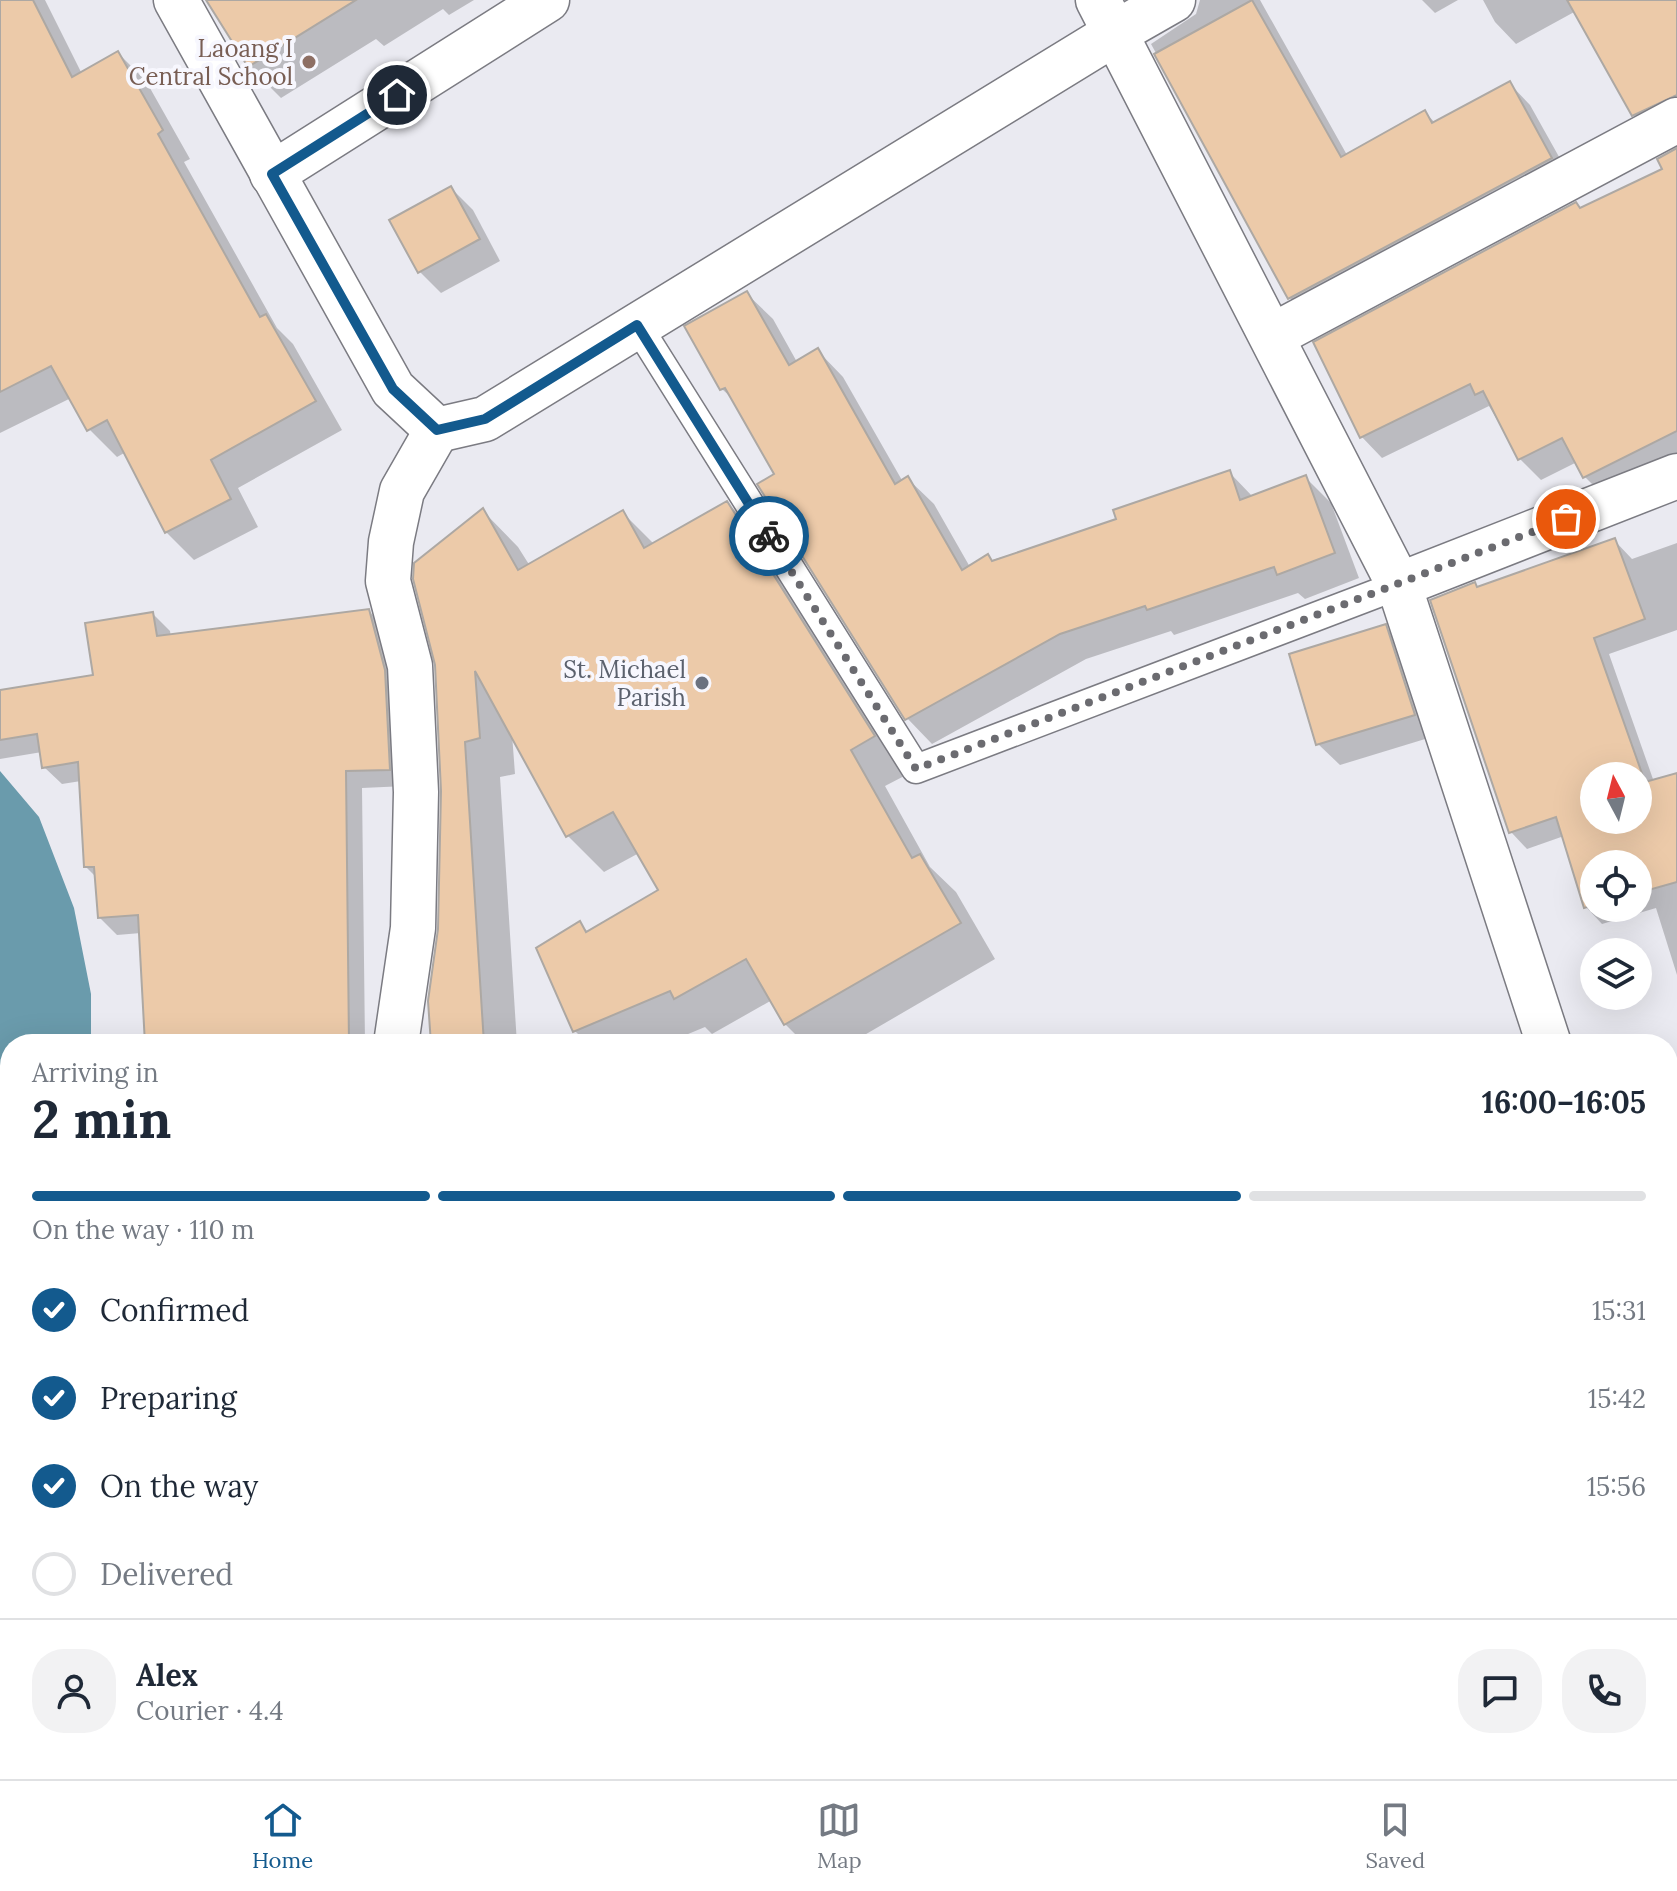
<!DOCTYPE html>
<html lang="en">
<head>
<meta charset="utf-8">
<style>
	:root { --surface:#fff; --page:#f2f2f3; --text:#1f2937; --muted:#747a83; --line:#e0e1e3; --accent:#135a8e }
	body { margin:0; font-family:Lora,serif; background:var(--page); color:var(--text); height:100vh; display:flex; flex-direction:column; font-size:30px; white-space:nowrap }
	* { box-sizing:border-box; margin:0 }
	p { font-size:26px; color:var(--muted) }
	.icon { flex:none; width:44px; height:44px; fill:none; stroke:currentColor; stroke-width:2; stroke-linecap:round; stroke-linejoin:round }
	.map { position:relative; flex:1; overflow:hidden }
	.sheet { position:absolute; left:0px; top:1034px; width:1678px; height:746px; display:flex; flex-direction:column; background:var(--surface); border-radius:32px 32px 0 0; box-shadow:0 8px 32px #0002 }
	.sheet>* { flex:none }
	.needle { width:52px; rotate:353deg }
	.tools { position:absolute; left:1580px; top:762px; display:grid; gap:16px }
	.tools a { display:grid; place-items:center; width:72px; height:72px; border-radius:50%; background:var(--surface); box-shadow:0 8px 32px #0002; font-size:40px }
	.pin { position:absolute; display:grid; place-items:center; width:68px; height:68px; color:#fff; margin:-34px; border:4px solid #fff; border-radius:50%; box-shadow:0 2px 8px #0007 }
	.courier { position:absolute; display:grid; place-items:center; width:80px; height:80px; margin:-40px; border:6px solid #135a8e; border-radius:50%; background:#fff; color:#222; box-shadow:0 2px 10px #0007 }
	.summary em { font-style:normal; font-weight:700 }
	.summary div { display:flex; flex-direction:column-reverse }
	.summary { display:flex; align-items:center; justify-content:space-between; height:136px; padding:0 32px }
	h1 { font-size:52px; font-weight:700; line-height:60px }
	.bar { display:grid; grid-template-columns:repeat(4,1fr); gap:12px 8px; align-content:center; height:96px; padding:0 32px }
	.bar i { height:10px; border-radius:6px; background:var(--line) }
	.bar .active { background:var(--accent) }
	.bar p { grid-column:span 4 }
	.line { display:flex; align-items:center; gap:20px; padding:0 32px; border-top:2px solid var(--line) }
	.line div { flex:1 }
	.round { display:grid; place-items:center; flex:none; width:84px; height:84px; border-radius:32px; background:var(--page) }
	ol { padding:0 32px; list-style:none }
	li { display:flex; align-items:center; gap:24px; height:88px }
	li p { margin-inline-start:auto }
	li .icon { padding:8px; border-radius:50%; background:var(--accent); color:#fff; stroke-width:4 }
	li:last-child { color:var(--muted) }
	li i { width:44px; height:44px; border:4px solid var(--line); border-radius:50% }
	.tab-bar { display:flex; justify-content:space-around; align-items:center; height:112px; border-top:2px solid var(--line); background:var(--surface); font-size:22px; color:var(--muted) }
	.tab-bar a { display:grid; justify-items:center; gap:4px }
	.tab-bar .active { color:var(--accent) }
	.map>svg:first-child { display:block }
	.water { fill:#6a9bac }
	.shadow { fill:#0003; fill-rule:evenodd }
	.building { fill:#eccaa9; stroke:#ada8a3; stroke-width:2; fill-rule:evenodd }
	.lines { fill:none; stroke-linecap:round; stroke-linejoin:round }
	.lane-casing { stroke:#7b7b82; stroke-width:31 }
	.street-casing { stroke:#7b7b82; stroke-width:47 }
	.secondary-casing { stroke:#7b7b82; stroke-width:47 }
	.lane { stroke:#fff; stroke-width:28 }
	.street { stroke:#fff; stroke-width:44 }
	.secondary { stroke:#fff; stroke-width:44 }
	.done { stroke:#6b6b70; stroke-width:8; stroke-dasharray:0 14.4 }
	.route { stroke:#135a8e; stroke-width:10 }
	.education-dot { fill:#8d6e63; stroke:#f7f7fe; stroke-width:3 }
	.worship-dot { fill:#6b7280; stroke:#f7f7fe; stroke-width:3 }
	.labels { text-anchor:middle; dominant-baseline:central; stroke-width:8; stroke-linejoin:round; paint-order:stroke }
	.education-label { font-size:24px; fill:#785e54; stroke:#f7f7fe; text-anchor:end }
	.worship-label { font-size:24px; fill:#5b616d; stroke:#f7f7fe; text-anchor:end }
</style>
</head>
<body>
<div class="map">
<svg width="1677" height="1779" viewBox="0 0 1677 1779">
	<rect width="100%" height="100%" fill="#eaeaf1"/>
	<polygon class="water" points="0,771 39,817 74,908 91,994 91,1044 10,1044 10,1770 1559,1770 1582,1778 1677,1771 1677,1779 0,1779"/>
	<g class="shadow">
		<polygon points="0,0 45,0 82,74 118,53 146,81 190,159 184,162 277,328 293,344 342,430 238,488 258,527 194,560 166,532 126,452 117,457 89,429 71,398 0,433"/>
		<polygon points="210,0 474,0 449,15 443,9 384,46 376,39 281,98 249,66"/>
		<polygon points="1200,0 1260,0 1347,155 1425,112 1436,124 1509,83 1530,105 1572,180 1311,319 1290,298 1151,44 1196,14"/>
		<polygon points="1422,0 1458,0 1435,13"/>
		<polygon points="1483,0 1677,0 1677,126 1655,136 1634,114 1576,11 1516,44 1495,22"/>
		<polygon points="1677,151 1677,462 1606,498 1585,477 1577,462 1541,480 1520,459 1489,406 1382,458 1361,436 1581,210 1665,170"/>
		<polygon points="451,188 473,210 500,261 441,293 419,271"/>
		<polygon points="747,294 773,319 797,362 818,351 843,377 903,482 908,479 934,504 970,567 1118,521 1229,472 1253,497 1305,477 1331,503 1359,578 1305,599 1298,593 1174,635 1171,631 1086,659 932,744 907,718 777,475 736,402 722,389"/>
		<polygon points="727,503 763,539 910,773 885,786 930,867 956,892 995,959 849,1044 805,1044 785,1024 772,1000 712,1034 705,1027 664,1044 588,1044 574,1030 580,924 589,933 661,891 639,853 604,872 568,836 512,734 515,774 500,777 517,1044 433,1044 440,929 483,511 518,547 530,566 623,513 654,544"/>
		<path d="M1614 540 1632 559 1677 543V630L1609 654 1654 782 1677 775V975L1656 908 1602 924 1586 907 1564 836 1527 849 1511 832 1475 584 1479 589ZM1594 776H1638V820H1594ZM1594 864H1638V908H1594Z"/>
		<polygon points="369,611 386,629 406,786 362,788 365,1044 147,1044 141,933 117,935 100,918 97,878 86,867 81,781 62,784 44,767 42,752 0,759 0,692 95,677 153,614 170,631 171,637"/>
		<polygon points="1385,627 1407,648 1435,736 1340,765 1318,744"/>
		<polygon points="1677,1137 1677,1283 1668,1284 1668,1138"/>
		<polygon points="1677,1403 1677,1615 1668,1616 1668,1404"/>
	</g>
	<g class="building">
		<polygon points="0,0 33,0 72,77 118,51 163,130 158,134 260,317 266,314 316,401 211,460 231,499 165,533 107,420 87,431 51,366 0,392"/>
		<polygon points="206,0 356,0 248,67"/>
		<polygon points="1252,0 1341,157 1425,110 1432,123 1510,81 1552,158 1288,299 1154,54"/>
		<polygon points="1567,0 1677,0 1677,95 1632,116"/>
		<polygon points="1677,148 1677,431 1583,478 1562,438 1518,460 1483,391 1475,395 1470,384 1360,438 1313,342 1576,202 1580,208 1662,169 1657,159"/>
		<polygon points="451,186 480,239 418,273 389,220"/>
		<polygon points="747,291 789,365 818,348 895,484 908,476 962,570 988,554 992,561 1116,519 1113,510 1230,470 1240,500 1306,475 1335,553 1277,575 1274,567 1147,610 1145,606 1060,634 905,720 757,484 774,474 725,388 720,390 684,326"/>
		<polygon points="727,501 875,736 851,750 912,858 920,854 961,923 784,1025 746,959 674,999 670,991 573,1032 536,948 580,921 586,932 658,890 613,812 566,837 475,671 480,738 465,742 484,1044 431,1044 428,1001 438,929 441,791 435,665 413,579 414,563 483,508 518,570 623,510 644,548"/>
		<path d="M1615 538 1645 619 1594 638 1645 782 1677 773V882L1638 893V864H1594V905L1584 908 1556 817 1509 833 1430 600 1475 582 1477 587ZM1594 776H1638V820H1594Z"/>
		<polygon points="369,609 385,670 390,770 346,771 349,1044 145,1044 138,915 98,918 94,867 84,867 78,762 42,768 37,734 0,740 0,690 93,675 85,623 153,612 157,636"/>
		<polygon points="1386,624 1415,715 1316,745 1289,654"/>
	</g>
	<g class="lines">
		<defs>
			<polyline id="lane" points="637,325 916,769 1399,585"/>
			<g id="street">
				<polyline points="1117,32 1173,0"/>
				<polyline points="272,174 547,0"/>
				<polyline points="1272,336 1677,120"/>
				<polyline points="396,1044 413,928 416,792 410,666 388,581 391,542 402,491 437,430"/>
				<polyline points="1668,1323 1677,1322"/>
			</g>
			<g id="secondary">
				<polyline points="176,0 393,389 437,430 485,419 1117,32"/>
				<polyline points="1098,0 1399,585 1549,1044"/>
				<polyline points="1399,585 1677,476"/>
				<polyline points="1668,1719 1675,1772"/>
			</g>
		</defs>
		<use href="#lane" class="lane-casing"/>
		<use href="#street" class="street-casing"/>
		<use href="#secondary" class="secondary-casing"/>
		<use href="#lane" class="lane"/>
		<use href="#street" class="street"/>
		<use href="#secondary" class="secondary"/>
	</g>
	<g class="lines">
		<polyline class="done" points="769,536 916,769 1566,519"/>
		<polyline class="route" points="397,95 272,174 393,389 437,430 485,419 637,325 769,536"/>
	</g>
	<circle class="education-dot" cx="309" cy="62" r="8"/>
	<circle class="worship-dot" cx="702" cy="683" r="8"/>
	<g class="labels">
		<g class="education-label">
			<text x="293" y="48">Laoang I<tspan x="293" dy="28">Central School</tspan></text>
		</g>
		<g class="worship-label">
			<text x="686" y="669">St. Michael<tspan x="686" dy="28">Parish</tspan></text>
		</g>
	</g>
</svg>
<div class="tools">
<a><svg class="needle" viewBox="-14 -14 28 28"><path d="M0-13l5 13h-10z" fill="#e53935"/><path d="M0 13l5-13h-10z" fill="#747a83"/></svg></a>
<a><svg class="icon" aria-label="locate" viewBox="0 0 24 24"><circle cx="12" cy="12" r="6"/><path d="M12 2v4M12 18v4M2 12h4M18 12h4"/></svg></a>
<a><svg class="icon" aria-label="layers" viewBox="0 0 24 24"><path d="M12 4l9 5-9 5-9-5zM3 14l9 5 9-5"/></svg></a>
</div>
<div class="pin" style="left:1566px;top:519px;background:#ea580c"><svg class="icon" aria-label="bag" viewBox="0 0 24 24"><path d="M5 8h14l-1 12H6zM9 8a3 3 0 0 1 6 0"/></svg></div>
<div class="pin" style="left:397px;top:95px;background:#1f2937"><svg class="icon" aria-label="home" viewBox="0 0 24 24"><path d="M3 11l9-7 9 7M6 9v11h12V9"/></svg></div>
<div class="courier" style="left:769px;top:536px"><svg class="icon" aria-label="bike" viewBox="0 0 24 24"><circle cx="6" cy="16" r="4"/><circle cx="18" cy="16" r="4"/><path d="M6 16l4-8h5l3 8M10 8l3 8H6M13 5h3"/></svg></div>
<section class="sheet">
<div class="summary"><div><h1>2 min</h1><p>Arriving in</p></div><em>16:00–16:05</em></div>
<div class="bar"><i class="active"></i><i class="active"></i><i class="active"></i><i></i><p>On the way · 110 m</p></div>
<ol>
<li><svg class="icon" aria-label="check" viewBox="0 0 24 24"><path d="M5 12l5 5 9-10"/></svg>Confirmed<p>15:31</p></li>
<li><svg class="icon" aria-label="check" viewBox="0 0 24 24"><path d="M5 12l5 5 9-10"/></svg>Preparing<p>15:42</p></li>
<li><svg class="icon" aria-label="check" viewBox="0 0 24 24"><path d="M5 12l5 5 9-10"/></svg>On the way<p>15:56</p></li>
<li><i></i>Delivered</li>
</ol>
<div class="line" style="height:144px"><a class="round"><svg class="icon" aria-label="person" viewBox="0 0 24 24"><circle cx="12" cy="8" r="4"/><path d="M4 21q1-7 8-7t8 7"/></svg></a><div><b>Alex</b><p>Courier · 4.4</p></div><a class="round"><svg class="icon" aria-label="chat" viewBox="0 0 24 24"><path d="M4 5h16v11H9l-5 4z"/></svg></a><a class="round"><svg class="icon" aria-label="phone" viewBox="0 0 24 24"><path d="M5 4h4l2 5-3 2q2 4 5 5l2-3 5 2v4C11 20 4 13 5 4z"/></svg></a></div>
</section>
</div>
<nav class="tab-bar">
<a class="active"><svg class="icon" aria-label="home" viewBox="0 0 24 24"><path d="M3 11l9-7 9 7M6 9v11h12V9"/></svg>Home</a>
<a><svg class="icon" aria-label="map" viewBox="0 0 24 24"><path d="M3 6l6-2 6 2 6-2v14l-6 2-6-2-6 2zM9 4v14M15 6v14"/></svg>Map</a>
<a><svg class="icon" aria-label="saved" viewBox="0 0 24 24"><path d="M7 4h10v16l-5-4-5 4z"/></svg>Saved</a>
</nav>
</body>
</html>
